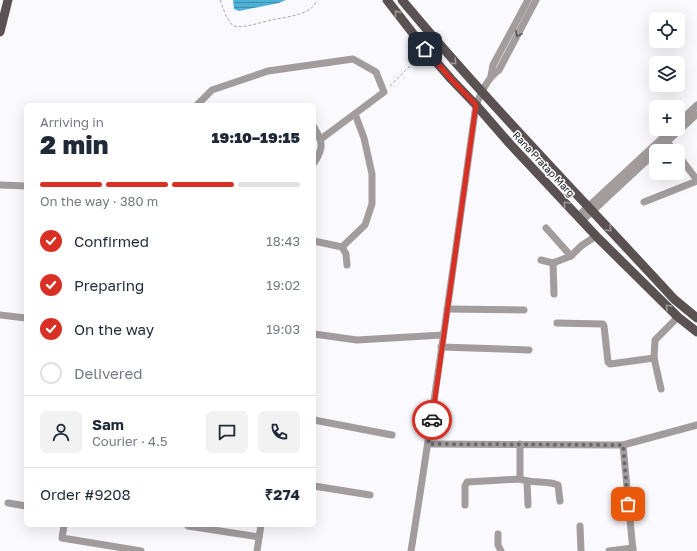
<!DOCTYPE html>
<html lang="en">
<head>
<meta charset="utf-8">
<style>
	:root { --surface:#fff; --page:#f2f2f3; --text:#1f2937; --muted:#747a83; --line:#e0e1e3; --accent:#d93025 }
	body { margin:0; font-family:"Golos Text",sans-serif; background:var(--page); color:var(--text); height:100vh; display:flex; flex-direction:column; font-size:15px; white-space:nowrap }
	* { box-sizing:border-box; margin:0 }
	p { font-size:13px; color:var(--muted) }
	.icon { flex:none; width:22px; height:22px; fill:none; stroke:currentColor; stroke-width:2; stroke-linecap:round; stroke-linejoin:round }
	.map { position:relative; flex:1; overflow:hidden }
	.panel { position:absolute; left:24px; top:103px; width:292px; height:424px; display:flex; flex-direction:column; background:var(--surface); border-radius:6px; box-shadow:0 4px 16px #0002 }
	.panel>* { flex:none }
	.buttons { position:absolute; left:649px; top:12px; display:grid; gap:8px }
	.buttons a { display:grid; place-items:center; width:36px; height:36px; border-radius:6px; background:var(--surface); box-shadow:0 4px 16px #0002; font-size:20px }
	.pin { position:absolute; display:grid; place-items:center; width:34px; height:34px; color:#fff; margin:-17px; border-radius:8px; box-shadow:0 2px 6px #0006 }
	.courier { position:absolute; display:grid; place-items:center; width:40px; height:40px; margin:-20px; border:3px solid #d93025; border-radius:50%; background:#fff; color:#222; box-shadow:0 1px 5px #0007 }
	.headline em { font-style:normal; font-weight:800 }
	.headline div { display:flex; flex-direction:column-reverse }
	.headline { display:flex; align-items:center; justify-content:space-between; height:68px; padding:0 16px }
	h1 { font-size:26px; font-weight:800; line-height:30px }
	.bar { display:grid; grid-template-columns:repeat(4,1fr); gap:6px 4px; align-content:center; height:48px; padding:0 16px }
	.bar i { height:5px; border-radius:3px; background:var(--line) }
	.bar .on { background:var(--accent) }
	.bar p { grid-column:span 4 }
	.line { display:flex; align-items:center; gap:10px; padding:0 16px; border-top:1px solid var(--line) }
	.line div { flex:1 }
	.round { display:grid; place-items:center; flex:none; width:42px; height:42px; border-radius:6px; background:var(--page) }
	ol { padding:0 16px; list-style:none }
	li { display:flex; align-items:center; gap:12px; height:44px }
	li p { margin-inline-start:auto }
	li .icon { padding:4px; border-radius:50%; background:var(--accent); color:#fff; stroke-width:4 }
	li:last-child { color:var(--muted) }
	li i { width:22px; height:22px; border:2px solid var(--line); border-radius:50% }
	.map>svg:first-child { display:block }
	.water { fill:url(#water-rules) }
	.lines { fill:none; stroke-linecap:round; stroke-linejoin:round }
	.path { stroke:#a5a5aa; stroke-width:1; stroke-dasharray:3 2; stroke-linecap:butt }
	.minor { stroke:#a29c9d; stroke-width:7 }
	.major { stroke:#5a5152; stroke-width:9 }
	.oneway { stroke:#9c9797 }
	.oneway2 { stroke:#575457 }
	.done { stroke:#67686c; stroke-width:4; stroke-dasharray:0 7.2 }
	.route { stroke:#d93025; stroke-width:5 }
	.labels { text-anchor:middle; dominant-baseline:central; stroke-width:3; stroke-linejoin:round; paint-order:stroke }
	.street-label { font-size:10px; fill:#191a1e; stroke:#fff }
</style>
</head>
<body>
<div class="map">
<svg width="697" height="551" viewBox="0 0 697 551">
	<defs>
		<pattern id="water-rules" width="6" height="5" patternUnits="userSpaceOnUse"><rect width="6" height="5" fill="#4db1d6"/><path d="M0 2.5h6" fill="none" stroke="#3f8fad"/></pattern>
	</defs>
	<rect width="100%" height="100%" fill="#f9f9fe"/>
	<polygon class="water" points="233,0 286,0 279,3 239,11 234,9"/>
	<g class="lines">
		<g class="path">
			<path d="M220 0 226 16 233 26C245 28 255 24 267 21 280 18 294 17 307 11 312 8 315 5 317 0"/>
			<polyline points="390,86 420,56"/>
		</g>
		<g class="minor">
			<polyline points="491,76 493,65 528,0"/>
			<polyline points="197,105 212,90 268,71 353,59 376,72 384,92 321,139"/>
			<polyline points="678,123 697,105"/>
			<path d="M314 127C323 142 324 148 314 163"/>
			<polyline points="667,142 675,151"/>
			<polyline points="657,151 697,114"/>
			<polyline points="678,155 697,180"/>
			<polyline points="0,185 26,186"/>
			<polyline points="644,202 697,181"/>
			<polyline points="578,216 672,129"/>
			<polyline points="582,221 656,152"/>
			<polyline points="546,228 571,256"/>
			<polyline points="314,241 342,247 346,254 347,265"/>
			<polyline points="342,247 365,225 372,204 372,174 364,138 355,114"/>
			<polyline points="541,260 553,263 571,256 581,246 596,236"/>
			<polyline points="553,263 554,294"/>
			<polyline points="447,309 524,310"/>
			<polyline points="0,315 26,318"/>
			<polyline points="557,323 603,324 604,326 608,362 610,364 654,358"/>
			<polyline points="314,334 357,340 443,335"/>
			<polyline points="441,347 529,350"/>
			<polyline points="661,389 654,358 655,340 678,317"/>
			<polyline points="314,420 392,435"/>
			<polyline points="428,444 623,445 697,425"/>
			<polyline points="520,444 520,479"/>
			<polyline points="623,445 633,551"/>
			<polyline points="527,482 528,505"/>
			<polyline points="314,486 370,495"/>
			<polyline points="8,503 26,506"/>
			<path d="M465 505V486L467 482 520 479C533 484 546 480 558 485L560 501"/>
			<polyline points="64,525 62,538 141,551"/>
			<polyline points="188,526 259,537"/>
			<polyline points="580,526 581,551"/>
			<polyline points="498,534 498,545 501,551"/>
			<polyline points="257,551 261,525"/>
			<path d="M411 551C435 403 455 253 476 105 482 91 487 79 499 70L536 0"/>
			<polyline points="609,551 633,548"/>
		</g>
		<g class="major">
			<polyline points="387,0 425,49 451,79 476,105 510,144 598,238 678,317 697,332"/>
			<path d="M402 0C488 103 583 200 674 299L697 318"/>
			<polyline points="0,32 8,0"/>
		</g>
	</g>
	<defs><path id="oneway-chevron" d="M-2-3.5L2.5 0L-2 3.5" fill="none" stroke-width="1.6" stroke-linecap="round" stroke-linejoin="round"/></defs>
	<g class="oneway">
		<use href="#oneway-chevron" transform="translate(397 13) rotate(-128)"/>
		<use href="#oneway-chevron" transform="translate(454 62) rotate(47)"/>
		<use href="#oneway-chevron" transform="translate(566 204) rotate(-133)"/>
		<use href="#oneway-chevron" transform="translate(609 229) rotate(46)"/>
		<use href="#oneway-chevron" transform="translate(668 307) rotate(-135)"/>
	</g>
	<use class="oneway2" href="#oneway-chevron" transform="translate(518 34) rotate(118)"/>
	<g class="lines">
		<polyline class="done" points="432,420 428,444 623,445 628,504"/>
		<polyline class="route" points="425,49 451,79 476,105 432,420"/>
	</g>
	<g class="labels">
		<g class="street-label">
			<text transform="translate(544 164) rotate(47)">Rana Pratap Marg</text>
		</g>
	</g>
</svg>
<div class="buttons">
<a><svg class="icon" aria-label="locate" viewBox="0 0 24 24"><circle cx="12" cy="12" r="6"/><path d="M12 2v4M12 18v4M2 12h4M18 12h4"/></svg></a>
<a><svg class="icon" aria-label="layers" viewBox="0 0 24 24"><path d="M12 4l9 5-9 5-9-5zM3 14l9 5 9-5"/></svg></a>
<a>+</a>
<a>−</a>
</div>
<div class="pin" style="left:628px;top:504px;background:#ea580c"><svg class="icon" aria-label="bag" viewBox="0 0 24 24"><path d="M5 8h14l-1 12H6zM9 8a3 3 0 0 1 6 0"/></svg></div>
<div class="pin" style="left:425px;top:49px;background:#1f2937"><svg class="icon" aria-label="home" viewBox="0 0 24 24"><path d="M3 11l9-7 9 7M6 9v11h12V9"/></svg></div>
<div class="courier" style="left:432px;top:420px"><svg class="icon" aria-label="car" viewBox="0 0 24 24"><path d="M5 17H2v-5l4-1 3-4h7l3 4 3 1v5h-3M9 17h6M6 11h13"/><circle cx="7" cy="17" r="2"/><circle cx="17" cy="17" r="2"/></svg></div>
<section class="panel">
<div class="headline"><div><h1>2 min</h1><p>Arriving in</p></div><em>19:10–19:15</em></div>
<div class="bar"><i class="on"></i><i class="on"></i><i class="on"></i><i></i><p>On the way · 380 m</p></div>
<ol>
<li><svg class="icon" aria-label="check" viewBox="0 0 24 24"><path d="M5 12l5 5 9-10"/></svg>Confirmed<p>18:43</p></li>
<li><svg class="icon" aria-label="check" viewBox="0 0 24 24"><path d="M5 12l5 5 9-10"/></svg>Preparing<p>19:02</p></li>
<li><svg class="icon" aria-label="check" viewBox="0 0 24 24"><path d="M5 12l5 5 9-10"/></svg>On the way<p>19:03</p></li>
<li><i></i>Delivered</li>
</ol>
<div class="line" style="height:72px"><a class="round"><svg class="icon" aria-label="person" viewBox="0 0 24 24"><circle cx="12" cy="8" r="4"/><path d="M4 21q1-7 8-7t8 7"/></svg></a><div><b>Sam</b><p>Courier · 4.5</p></div><a class="round"><svg class="icon" aria-label="chat" viewBox="0 0 24 24"><path d="M4 5h16v11H9l-5 4z"/></svg></a><a class="round"><svg class="icon" aria-label="phone" viewBox="0 0 24 24"><path d="M5 4h4l2 5-3 2q2 4 5 5l2-3 5 2v4C11 20 4 13 5 4z"/></svg></a></div>
<div class="line" style="height:52px"><div>Order #9208</div><b>₹274</b></div>
</section>
</div>
</body>
</html>
